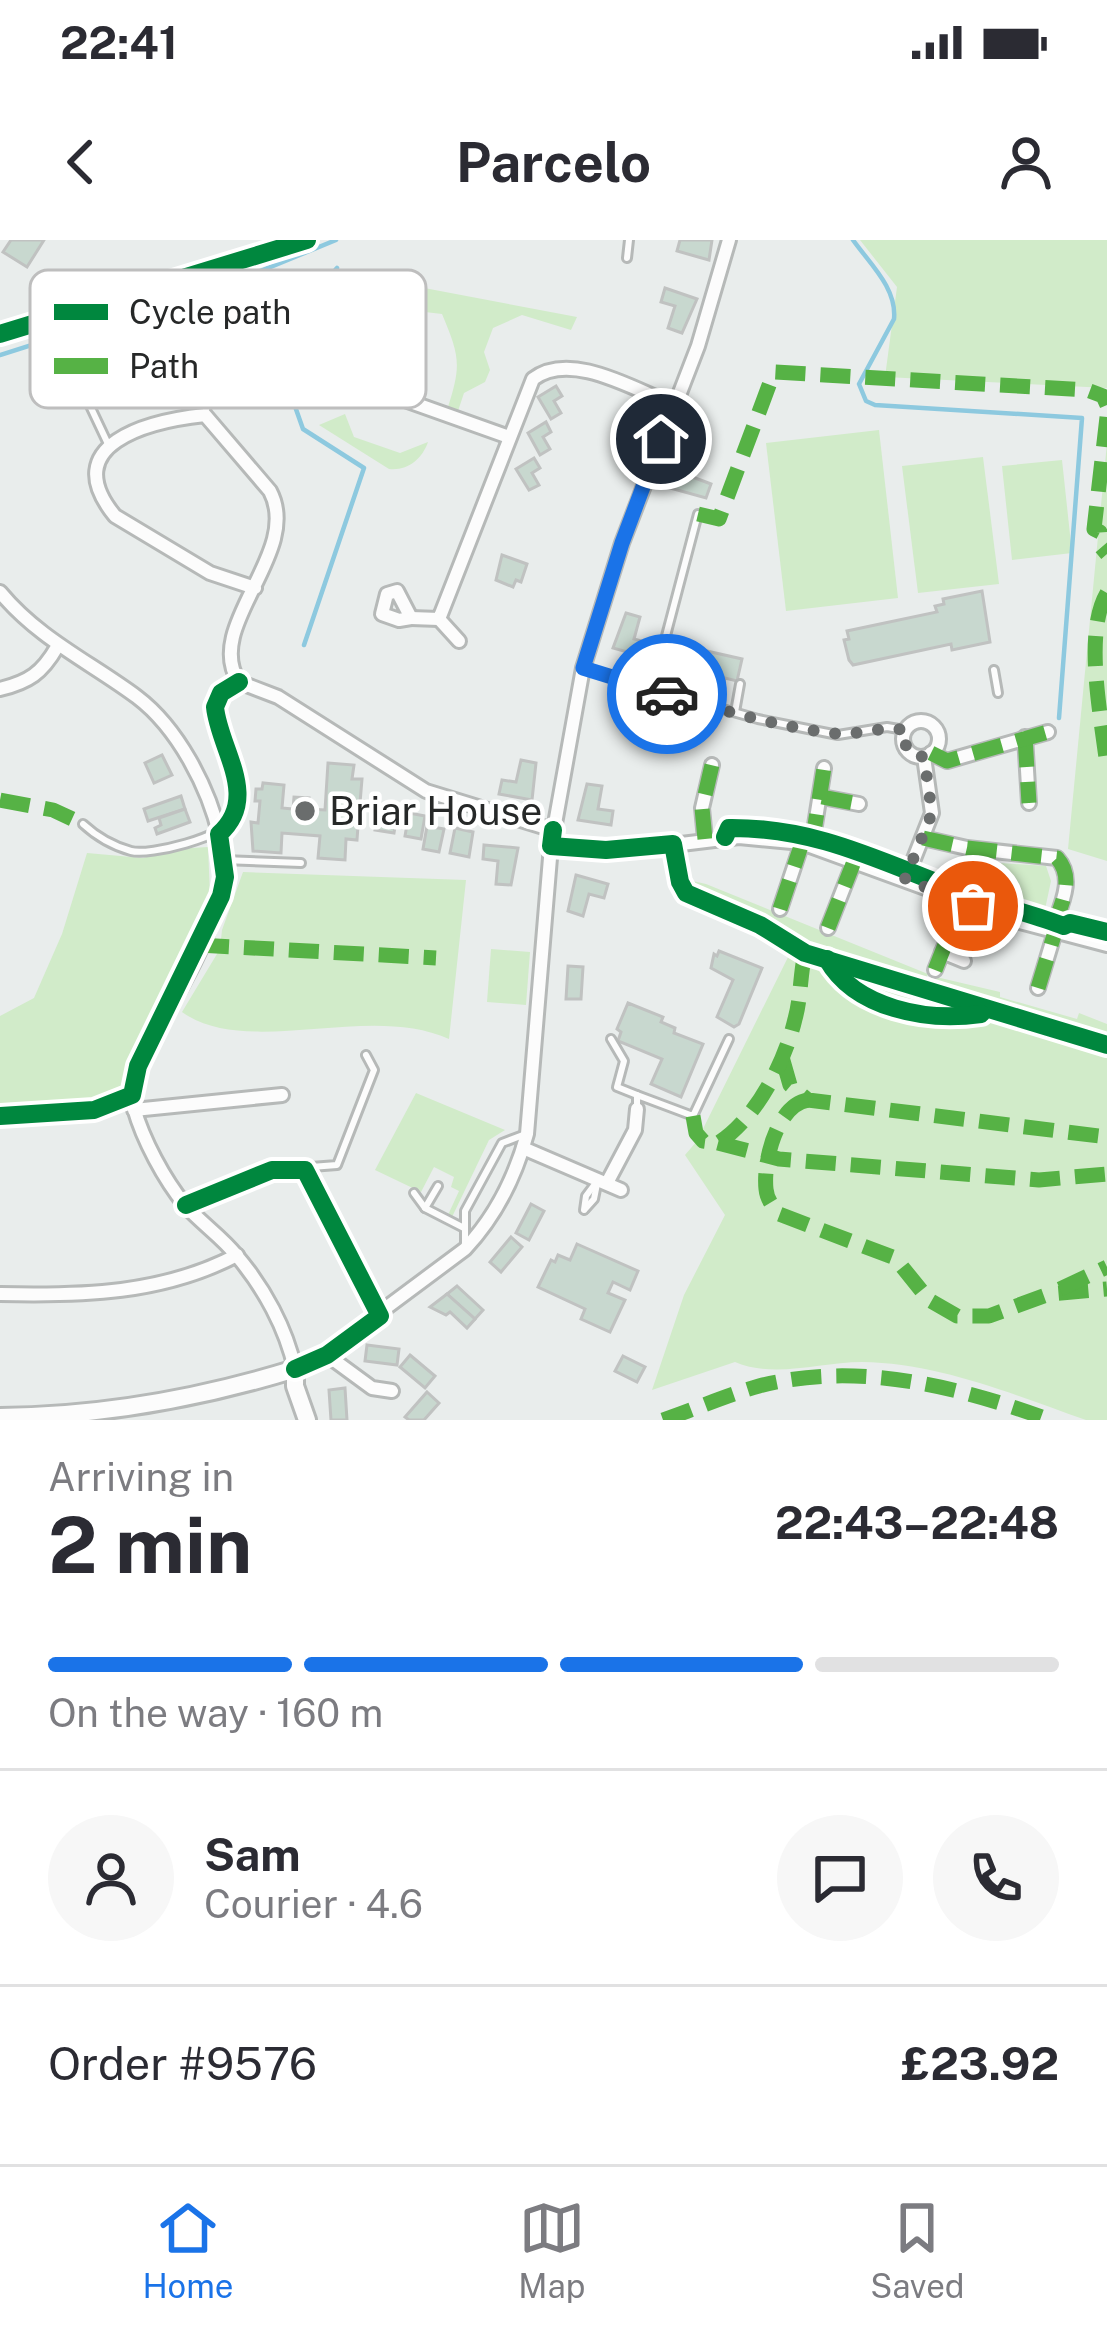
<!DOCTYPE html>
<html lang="en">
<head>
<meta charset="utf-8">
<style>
	:root { --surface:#fff; --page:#f7f7f7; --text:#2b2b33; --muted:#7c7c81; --line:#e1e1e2; --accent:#1a73e8 }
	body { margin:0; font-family:"Public Sans",sans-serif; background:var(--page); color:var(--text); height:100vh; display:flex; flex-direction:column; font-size:45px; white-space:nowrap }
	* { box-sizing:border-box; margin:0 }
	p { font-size:39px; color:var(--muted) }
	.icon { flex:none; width:66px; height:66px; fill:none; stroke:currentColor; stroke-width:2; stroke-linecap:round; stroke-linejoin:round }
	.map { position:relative; height:1180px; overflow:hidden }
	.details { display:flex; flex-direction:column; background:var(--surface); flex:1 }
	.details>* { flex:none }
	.pin { position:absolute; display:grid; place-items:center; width:102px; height:102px; color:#fff; margin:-51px; border:6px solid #fff; border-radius:50%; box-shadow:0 3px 12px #0007 }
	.courier { position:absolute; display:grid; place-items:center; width:120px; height:120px; margin:-60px; border:9px solid #1a73e8; border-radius:50%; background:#fff; color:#222; box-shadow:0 3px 15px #0007 }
	.headline em { font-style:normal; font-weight:700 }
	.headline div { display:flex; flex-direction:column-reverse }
	.headline { display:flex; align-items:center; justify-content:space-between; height:204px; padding:0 48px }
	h1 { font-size:78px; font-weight:700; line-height:90px }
	.bar { display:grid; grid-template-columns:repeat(4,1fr); gap:18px 12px; align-content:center; height:144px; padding:0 48px }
	.bar i { height:15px; border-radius:9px; background:var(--line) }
	.bar .on { background:var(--accent) }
	.bar p { grid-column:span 4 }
	.line { display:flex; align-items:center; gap:30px; padding:0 48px; border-top:3px solid var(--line) }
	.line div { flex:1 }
	.round { display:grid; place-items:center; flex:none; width:126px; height:126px; border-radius:63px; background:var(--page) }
	.status { display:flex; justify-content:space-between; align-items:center; height:84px; padding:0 60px; background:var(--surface); direction:ltr }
	.status svg { height:33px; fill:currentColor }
	header { display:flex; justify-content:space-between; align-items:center; height:156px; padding:0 48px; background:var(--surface); font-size:54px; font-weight:700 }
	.menu { display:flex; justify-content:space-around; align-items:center; height:168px; border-top:3px solid var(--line); background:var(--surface); font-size:33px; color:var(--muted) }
	.menu a { display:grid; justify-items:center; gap:6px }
	.menu .on { color:var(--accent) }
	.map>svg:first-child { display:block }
	.green { fill:#d1ebc9 }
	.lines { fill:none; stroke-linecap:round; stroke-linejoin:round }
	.stream { stroke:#8dc9df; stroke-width:4.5 }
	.building { fill:#c8d8cf; stroke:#c0c2c1; stroke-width:3 }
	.lane-casing { stroke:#b6b9b8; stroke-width:12 }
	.street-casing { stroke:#b6b9b8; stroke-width:18 }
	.secondary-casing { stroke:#b6b9b8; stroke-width:22 }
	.lane { stroke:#fcfcfc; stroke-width:6 }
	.street { stroke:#fcfcfc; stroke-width:12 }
	.secondary { stroke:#fcfcfc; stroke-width:16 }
	.quiet { stroke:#56b245; stroke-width:15; stroke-dasharray:30 15; stroke-linecap:butt }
	.cycleway-casing { stroke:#fff; stroke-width:26 }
	.cycleway { stroke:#00873e; stroke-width:18 }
	.done { stroke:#6a6d6d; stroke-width:12; stroke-dasharray:0 21.6 }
	.route { stroke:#1a73e8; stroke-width:15 }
	.poi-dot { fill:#6a6d6d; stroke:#fff; stroke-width:4.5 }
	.labels { text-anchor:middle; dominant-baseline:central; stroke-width:9; stroke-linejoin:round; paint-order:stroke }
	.poi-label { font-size:39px; fill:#262828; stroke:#fff; text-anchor:start }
	.key { fill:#fff; stroke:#bebebe; stroke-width:3 }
	.key-label { font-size:33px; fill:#262828 }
</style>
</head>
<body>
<div class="status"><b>22:41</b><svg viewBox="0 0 49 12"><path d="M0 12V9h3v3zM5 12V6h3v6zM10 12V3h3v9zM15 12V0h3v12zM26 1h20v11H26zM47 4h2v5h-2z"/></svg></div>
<header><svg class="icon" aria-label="back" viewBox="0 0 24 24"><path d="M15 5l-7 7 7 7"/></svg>Parcelo<svg class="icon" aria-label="person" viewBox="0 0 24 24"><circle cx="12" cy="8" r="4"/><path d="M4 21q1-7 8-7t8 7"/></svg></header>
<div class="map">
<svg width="1107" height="1180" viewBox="0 0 1107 1180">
	<rect width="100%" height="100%" fill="#e9edec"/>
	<g class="green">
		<polygon points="860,0 1107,0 1107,148 885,137 897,47"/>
		<path d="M382 40 577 77 571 90 522 75 493 88 484 112 490 130 485 142 464 153 458 171 448 167C462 124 459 115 442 74L425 72 426 68 408 59 403 66 381 58Z"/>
		<path d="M345 174 354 197 400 213 428 202C422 219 408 231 389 229L319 185Z"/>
		<polygon points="879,190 898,358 786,371 766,203"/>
		<polygon points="1107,203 1107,621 1068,609"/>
		<polygon points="983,217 999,344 918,353 902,226"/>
		<polygon points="1062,220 1072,313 1012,320 1002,226"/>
		<polygon points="208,607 210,655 120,849 87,865 0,866 0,776 34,758 62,694 87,613 143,618 175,609"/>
		<polygon points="1001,623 1046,626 1051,641 1044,674 1051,680 1017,668 1018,657 1014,667 981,656 983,648 995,651"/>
		<path d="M243 632 466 640 449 799C368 762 248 819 182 772L220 709 222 690Z"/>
		<polygon points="684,639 706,644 928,734 923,745 806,709 781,690 693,653"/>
		<path d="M793 707 981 771 1107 808V1180H1086C1015 1155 939 1123 862 1122 819 1122 775 1139 735 1122L652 1150 684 1055 725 975 685 915 697 901Z"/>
		<polygon points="491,709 530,712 526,765 487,762"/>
		<polygon points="932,736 1000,752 1000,757 1077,779 1079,773 1107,784 1107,803 929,748"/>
		<polygon points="416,853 505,890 489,900 452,977 448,975 459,951 451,947 454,937 434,927 421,952 375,930"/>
	</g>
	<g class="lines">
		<g class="stream">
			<path d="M853 0C870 24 897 48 894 79L859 144 866 161 875 165 1082 178 1059 478"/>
			<polyline points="0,115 251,35 336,0"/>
			<polyline points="304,405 364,228 303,189 280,124 293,78 337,28"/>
		</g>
	</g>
	<g class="building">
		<polygon points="11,0 44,0 27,27 3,12"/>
		<polygon points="680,0 712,0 709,20 677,11"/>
		<polygon points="665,48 697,59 682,93 668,88 675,66 661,62"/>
		<polygon points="556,146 562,156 554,161 561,173 551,179 538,157"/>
		<polygon points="546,182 551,192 543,197 550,209 540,215 528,193"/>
		<polygon points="681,217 695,222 690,236 711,244 706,258 670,248"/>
		<polygon points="534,218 540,228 532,233 539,245 529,250 516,229"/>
		<polygon points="502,315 527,324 521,342 516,340 513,347 496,340"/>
		<polygon points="982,351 990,402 952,410 951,404 853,425 849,420 844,400 849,399 847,391 937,372 935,366 944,364 943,359"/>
		<polygon points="626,373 640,377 634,399 649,403 645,417 613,408"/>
		<polygon points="698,409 742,419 737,441 725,438 722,452 698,447 701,434 692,432"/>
		<polygon points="162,515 172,535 154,543 145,523"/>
		<polygon points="521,520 536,523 532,560 499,554 502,540 516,542"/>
		<polygon points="328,523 354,525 352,539 362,539 360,563 352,562 351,572 359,572 357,600 346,599 345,620 318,618 320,596 282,593 281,613 253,611 251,582 258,583 260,561 255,561 256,549 262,549 263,543 284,545 282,568 293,569 294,557 309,558 308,569 325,570"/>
		<polygon points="587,544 602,546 598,569 613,571 611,585 578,580"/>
		<polygon points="181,556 185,569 148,581 144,569"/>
		<polygon points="380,565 398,569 394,593 375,590"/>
		<polygon points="185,569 190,582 157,594 155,588 161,585 159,578"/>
		<polygon points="409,573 425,576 421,599 405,596"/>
		<polygon points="427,586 444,589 439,612 423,609"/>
		<polygon points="455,588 473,592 469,617 450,613"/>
		<polygon points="484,605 518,608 511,645 496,644 498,621 483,619"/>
		<polygon points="576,635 608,644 604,658 589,654 583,676 568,671"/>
		<polygon points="719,711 762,728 739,784 734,787 717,777 733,740 711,728 714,714 717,716"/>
		<polygon points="568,726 583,727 581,759 566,759"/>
		<polygon points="628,763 663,777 661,782 675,788 674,793 703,804 681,857 651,844 662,819 618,801 621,792 617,789"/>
		<polygon points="531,964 544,971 529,1000 516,993"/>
		<polygon points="511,997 522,1007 501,1032 490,1022"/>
		<polygon points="577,1004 638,1031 630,1050 613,1042 608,1053 625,1060 610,1092 581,1079 585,1069 538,1047 551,1020 555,1022 558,1015 570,1020"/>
		<polygon points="457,1046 483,1070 475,1079 447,1054"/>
		<polygon points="447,1054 475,1079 467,1088 450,1072 446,1075 430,1067"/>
		<polygon points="367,1105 399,1109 397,1125 365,1121"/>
		<polygon points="410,1115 435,1136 425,1148 400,1127"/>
		<polygon points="623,1116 645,1127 637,1142 615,1131"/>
		<polygon points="345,1148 347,1180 331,1180 329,1150"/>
		<polygon points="427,1152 439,1163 424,1180 409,1180 405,1177"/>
	</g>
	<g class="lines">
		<defs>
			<g id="lane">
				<polyline points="627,18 629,0"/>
				<polyline points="83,151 108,204"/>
				<polyline points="205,175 223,85"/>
				<polyline points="586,429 652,449 698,274"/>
				<polyline points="994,430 998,453"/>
				<polyline points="652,449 758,479 838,495 887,487 905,490"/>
				<polyline points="735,472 740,444"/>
				<path d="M83 584C97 597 113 606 131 611 150 616 225 597 233 578 244 553 233 521 225 496"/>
				<polyline points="673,608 680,642 686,653 760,685 805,713"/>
				<polyline points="223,620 301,623"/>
				<polyline points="974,663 983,623"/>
				<polyline points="611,799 624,821 617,847 637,855"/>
				<polyline points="637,869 637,855 693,876 729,799"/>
				<polyline points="305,930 364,1045"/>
				<polyline points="414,953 425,968 464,988"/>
				<polyline points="189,964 272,930 337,925 374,830 366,815"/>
				<polyline points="425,968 438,946"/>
				<polyline points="585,969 594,959 597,944"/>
				<polyline points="584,970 586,956 598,940"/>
				<polyline points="465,1007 465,971 502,903 523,895"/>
			</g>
			<g id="street">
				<polyline points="348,115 346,139 509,197"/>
				<polyline points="385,151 397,121"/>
				<path d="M255 348 210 333 115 276C56 204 149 181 205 175L270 251C303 313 202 386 239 442L278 457 426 551 553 590"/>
				<polygon points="397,351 411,378 399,380 382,374 387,354"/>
				<path d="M0 352C39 399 90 422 137 457 178 488 209 548 220 597 234 663 191 727 161 784 147 810 126 837 134 868 143 900 164 939 185 965 201 983 222 997 237 1016 264 1048 286 1088 295 1129L312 1123 465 1009C496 976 515 938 527 894L551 606 583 428 622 303 698 106 729 0"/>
				<path d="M411 378 439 379 533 139C571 110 635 150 674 165"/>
				<polyline points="439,379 459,401"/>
				<path d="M0 449C29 442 42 433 57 407"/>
				<circle cx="921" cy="499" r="18"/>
				<polyline points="1025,497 1029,563"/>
				<polyline points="931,513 947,521 1048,492"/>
				<polyline points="822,557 859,564"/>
				<path d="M923 598 967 608 1057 618C1076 639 1060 667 1052 691"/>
				<polyline points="705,599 702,568 712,525"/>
				<polyline points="812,604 824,528"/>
				<polyline points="551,606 640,609 739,597 802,603 1016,681 1107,705"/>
				<polyline points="906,639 932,573 924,517"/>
				<polyline points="780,669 802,603"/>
				<polyline points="828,688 855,619"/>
				<polyline points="942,712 964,721"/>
				<polyline points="935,730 962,662"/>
				<polyline points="1038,748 1055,692"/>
				<polyline points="134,870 282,855"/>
				<polyline points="0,876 94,870 132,855"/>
				<polyline points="523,908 621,950"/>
				<polyline points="607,943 635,890 637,869"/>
				<path d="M0 1054C82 1056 163 1054 237 1015"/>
				<polyline points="327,1115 372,1148 392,1151"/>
			</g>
			<path id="secondary" d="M0 1177C102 1176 198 1159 295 1129V1146L307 1180"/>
		</defs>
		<use href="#lane" class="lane-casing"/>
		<use href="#street" class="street-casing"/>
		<use href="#secondary" class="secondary-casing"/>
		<use href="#lane" class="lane"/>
		<use href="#street" class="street"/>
		<use href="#secondary" class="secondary"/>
		<g class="quiet">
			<polyline points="1107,177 1094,289 1100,292 1101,307 1107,314"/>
			<polyline points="698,274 719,279 774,132 1087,150 1103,156 1107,165"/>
			<path d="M1107 353C1083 394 1102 480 1107 526"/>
			<polyline points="1025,497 1029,563"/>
			<polyline points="931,513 947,521 1048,492"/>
			<polyline points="822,557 859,564"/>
			<polyline points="0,560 53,570 83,584"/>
			<path d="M923 598 967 608 1057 618C1076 639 1060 667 1052 691"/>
			<polyline points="705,599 702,568 712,525"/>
			<polyline points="812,604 824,528"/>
			<polyline points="780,669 802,603"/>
			<polyline points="828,688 855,619"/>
			<polyline points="199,705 436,718"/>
			<polyline points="935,730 962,662"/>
			<polyline points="1038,748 1055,692"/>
			<polyline points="782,817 790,845 808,860 1099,896"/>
			<path d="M808 860C777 865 763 921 766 949 767 960 773 966 779 974L895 1018 929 1060 957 1076H989L1049 1054 1107 1049"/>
			<path d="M693 876 696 893 703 901 718 903C756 879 785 822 795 779 801 758 800 735 805 713"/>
			<polyline points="718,903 779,919 1039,940 1107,934"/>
			<polyline points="1060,1049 1107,1027"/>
			<path d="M663 1180C695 1169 727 1155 759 1146 856 1121 958 1146 1050 1180"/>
		</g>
		<defs>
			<g id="cycleway">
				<polyline points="0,94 307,0"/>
				<polyline points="553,590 551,606 606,610 673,604 680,642 686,653 760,685 805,713 1107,805"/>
				<path d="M725 597 729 588C823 587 890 627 976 657 1005 668 1035 675 1064 686L1070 683 1107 692"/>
				<path d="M827 719C855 769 928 782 981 774"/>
				<path d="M0 876 94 870 132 855 138 826 221 656 225 637 219 594C261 557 219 509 215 467L221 453 239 442"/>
				<polyline points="186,965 272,930 305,930 380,1076 327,1115 295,1129"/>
			</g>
		</defs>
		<use href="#cycleway" class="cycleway-casing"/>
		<use href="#cycleway" class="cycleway"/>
	</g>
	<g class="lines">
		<path class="done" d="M667 454C721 470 776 486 831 493 856 497 880 485 905 490L903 498 909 513 924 517 932 573 905 639 973 666"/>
		<polyline class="route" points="661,199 622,303 583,428 667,454"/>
	</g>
	<circle class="poi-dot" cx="305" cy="571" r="12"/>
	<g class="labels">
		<g class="poi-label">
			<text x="329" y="571">Briar House</text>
		</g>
	</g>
	<rect x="30" y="30" width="396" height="138" rx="18" class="key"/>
	<rect x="54" y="64" width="54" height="16" fill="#00873e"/>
	<rect x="54" y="118" width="54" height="16" fill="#56b245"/>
	<g class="key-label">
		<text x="129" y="84">Cycle path</text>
		<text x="129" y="138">Path</text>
	</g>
</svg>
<div class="pin" style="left:973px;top:666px;background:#ea580c"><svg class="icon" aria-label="bag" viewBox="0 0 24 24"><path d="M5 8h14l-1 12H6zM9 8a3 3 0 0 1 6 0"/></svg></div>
<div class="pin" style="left:661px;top:199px;background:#1f2937"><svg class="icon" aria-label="home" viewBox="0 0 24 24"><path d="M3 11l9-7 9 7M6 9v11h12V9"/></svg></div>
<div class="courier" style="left:667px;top:454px"><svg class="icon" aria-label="car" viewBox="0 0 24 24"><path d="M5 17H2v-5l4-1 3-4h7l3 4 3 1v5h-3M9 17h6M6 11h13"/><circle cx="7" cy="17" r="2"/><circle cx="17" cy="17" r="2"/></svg></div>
</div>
<section class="details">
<div class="headline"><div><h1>2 min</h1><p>Arriving in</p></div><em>22:43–22:48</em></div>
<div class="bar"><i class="on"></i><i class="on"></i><i class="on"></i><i></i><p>On the way · 160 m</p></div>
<div class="line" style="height:216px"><a class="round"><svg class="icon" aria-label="person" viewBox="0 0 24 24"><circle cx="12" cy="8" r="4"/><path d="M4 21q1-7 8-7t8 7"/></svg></a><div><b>Sam</b><p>Courier · 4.6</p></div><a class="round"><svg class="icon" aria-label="chat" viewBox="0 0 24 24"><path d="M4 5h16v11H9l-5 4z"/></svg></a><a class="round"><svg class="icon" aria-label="phone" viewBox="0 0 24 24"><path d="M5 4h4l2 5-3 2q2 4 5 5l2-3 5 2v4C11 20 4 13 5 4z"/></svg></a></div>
<div class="line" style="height:156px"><div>Order #9576</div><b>£23.92</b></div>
</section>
<nav class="menu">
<a class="on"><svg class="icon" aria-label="home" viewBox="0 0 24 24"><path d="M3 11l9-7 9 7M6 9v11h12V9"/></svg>Home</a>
<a><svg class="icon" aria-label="map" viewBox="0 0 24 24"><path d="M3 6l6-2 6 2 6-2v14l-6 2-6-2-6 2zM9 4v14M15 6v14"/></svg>Map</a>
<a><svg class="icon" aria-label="saved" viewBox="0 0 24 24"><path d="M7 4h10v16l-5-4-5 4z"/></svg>Saved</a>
</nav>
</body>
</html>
